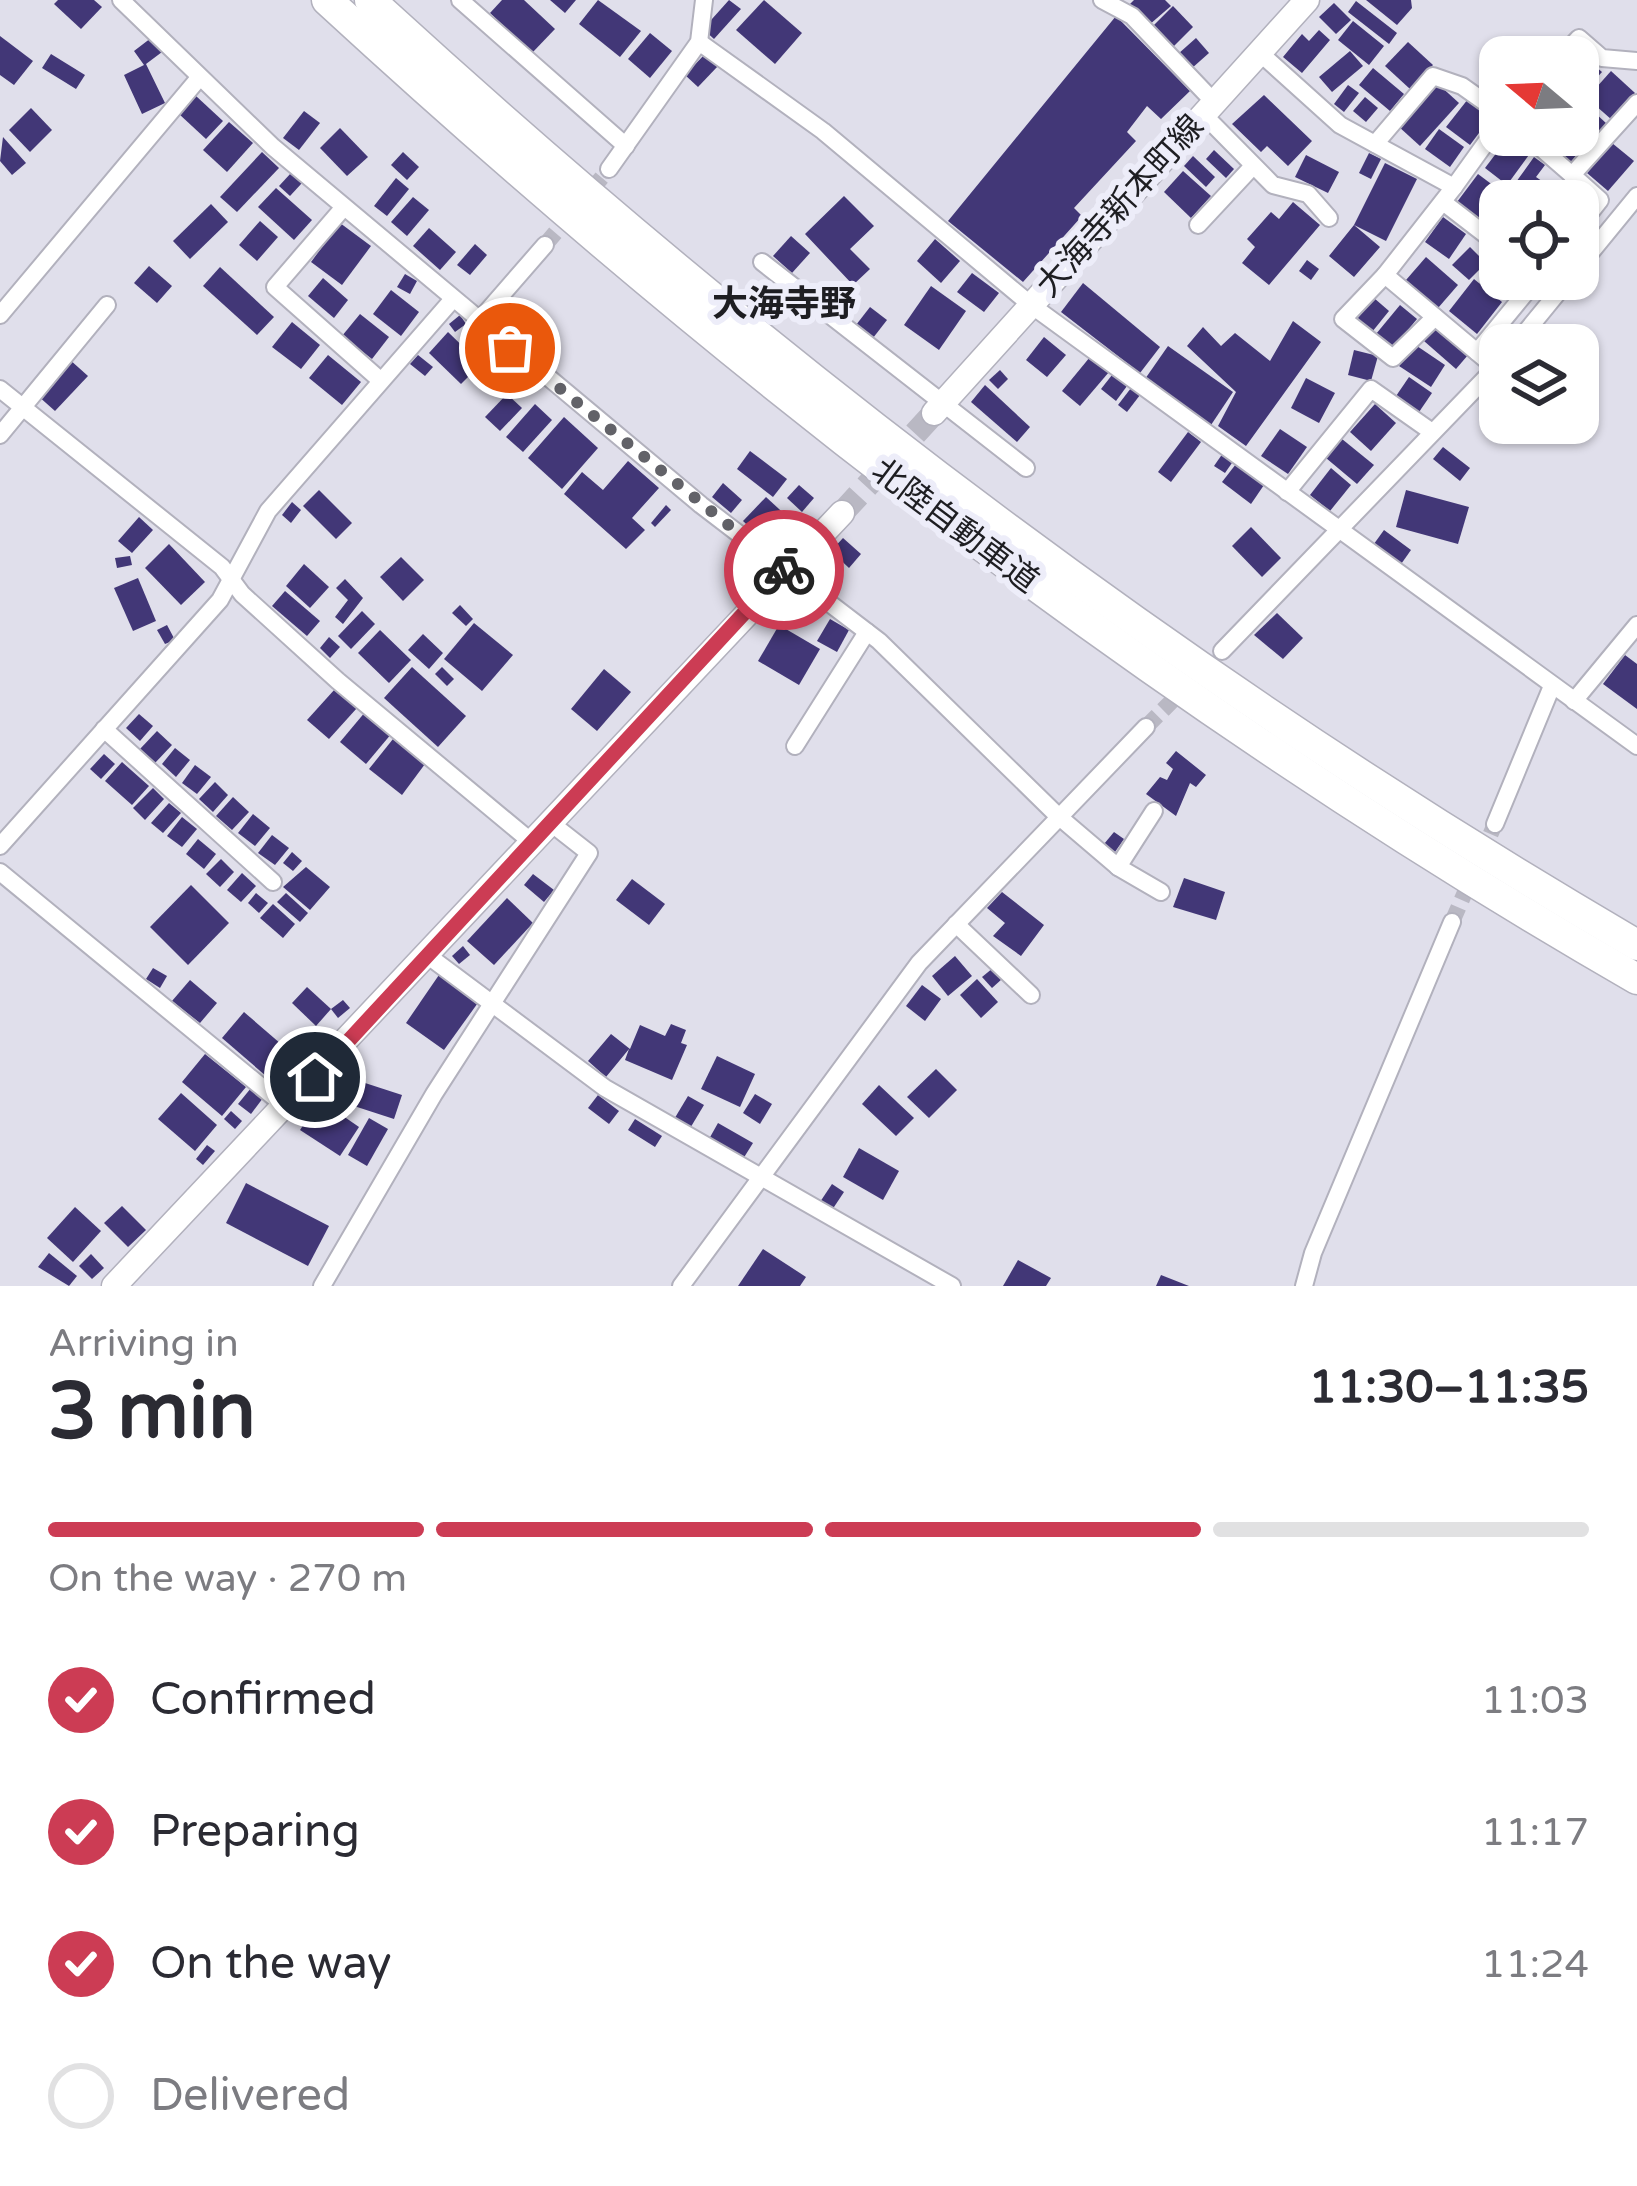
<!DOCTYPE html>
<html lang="en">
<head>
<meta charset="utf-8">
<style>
	:root { --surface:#fff; --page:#f2f2f3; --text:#2b2b33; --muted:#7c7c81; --line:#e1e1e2; --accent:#cc3c54 }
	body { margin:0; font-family:"Varela Round","Noto Sans JP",sans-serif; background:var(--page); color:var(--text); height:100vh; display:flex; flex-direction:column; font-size:45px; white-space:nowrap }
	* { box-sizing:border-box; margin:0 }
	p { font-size:39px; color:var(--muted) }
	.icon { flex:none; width:66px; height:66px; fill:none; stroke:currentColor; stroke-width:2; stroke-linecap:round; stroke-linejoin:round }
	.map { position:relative; height:1286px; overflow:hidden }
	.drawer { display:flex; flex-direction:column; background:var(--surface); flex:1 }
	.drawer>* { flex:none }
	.needle { width:78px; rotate:289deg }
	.fabs { position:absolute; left:1479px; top:36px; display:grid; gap:24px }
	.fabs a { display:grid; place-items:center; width:120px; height:120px; border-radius:24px; background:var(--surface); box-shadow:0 3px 9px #0004; font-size:60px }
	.pin { position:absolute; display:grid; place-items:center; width:102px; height:102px; color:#fff; margin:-51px; border:6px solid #fff; border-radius:50%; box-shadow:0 3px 12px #0007 }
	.courier { position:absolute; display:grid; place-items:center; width:120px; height:120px; margin:-60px; border:9px solid #cc3c54; border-radius:50%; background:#fff; color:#222; box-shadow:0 3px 15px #0007 }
	.summary em { font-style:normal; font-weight:700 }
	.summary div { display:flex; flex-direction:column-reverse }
	.summary { display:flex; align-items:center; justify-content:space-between; height:204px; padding:0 48px }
	h1 { font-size:78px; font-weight:700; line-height:90px }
	.bar { display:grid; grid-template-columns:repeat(4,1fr); gap:18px 12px; align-content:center; height:144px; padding:0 48px }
	.bar i { height:15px; border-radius:9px; background:var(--line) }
	.bar .on { background:var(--accent) }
	.bar p { grid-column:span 4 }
	ol { padding:0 48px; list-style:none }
	li { display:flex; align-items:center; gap:36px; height:132px }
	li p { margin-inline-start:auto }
	li .icon { padding:12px; border-radius:50%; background:var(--accent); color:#fff; stroke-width:4 }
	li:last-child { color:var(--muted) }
	li i { width:66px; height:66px; border:6px solid var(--line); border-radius:50% }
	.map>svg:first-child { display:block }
	.building { fill:#423777 }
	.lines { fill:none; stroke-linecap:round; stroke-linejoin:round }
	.street-tunnel { stroke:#b9b8c3; stroke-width:16; stroke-dasharray:16 8; stroke-linecap:butt }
	.secondary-tunnel { stroke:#b9b8c3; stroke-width:24; stroke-dasharray:24 12; stroke-linecap:butt }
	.street-casing { stroke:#b2b1bd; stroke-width:20 }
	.secondary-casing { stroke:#b2b1bd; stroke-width:27 }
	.highway-casing { stroke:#b2b1bd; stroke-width:33 }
	.street { stroke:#fff; stroke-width:16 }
	.secondary { stroke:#fff; stroke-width:24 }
	.highway { stroke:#fff; stroke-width:30 }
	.done { stroke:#626268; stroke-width:12; stroke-dasharray:0 21.6 }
	.route { stroke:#cc3c54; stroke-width:15 }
	.labels { text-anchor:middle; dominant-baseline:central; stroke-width:12; stroke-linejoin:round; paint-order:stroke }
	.street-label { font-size:33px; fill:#1e1e22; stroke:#ededf9 }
	.neighbourhood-label { font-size:36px; font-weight:bold; fill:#1e1e22; stroke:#ededf9 }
</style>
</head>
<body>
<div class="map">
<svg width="1637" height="1286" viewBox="0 0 1637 1286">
	<rect width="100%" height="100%" fill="#e0dfeb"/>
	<g class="building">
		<polygon points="58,0 94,0 102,7 81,29 54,4"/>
		<polygon points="502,0 524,0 555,29 532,53 490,13"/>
		<polygon points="550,0 576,0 565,13"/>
		<polygon points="598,0 641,31 620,57 579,24"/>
		<polygon points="729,0 741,9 714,39 703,29"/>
		<polygon points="764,0 802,33 775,64 736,30"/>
		<polygon points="1134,0 1165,0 1171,6 1149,25 1130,4"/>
		<polygon points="1366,0 1411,0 1412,8 1397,25"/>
		<polygon points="1356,1 1397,33 1389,44 1348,12"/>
		<polygon points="1334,3 1351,20 1336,34 1319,17"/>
		<polygon points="1173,6 1193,27 1172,48 1152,27"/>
		<polygon points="1116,16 1190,91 1161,119 1147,106 1127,132 1136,141 1074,208 1082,216 1023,282 948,221"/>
		<polygon points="1353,21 1384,46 1369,65 1338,40"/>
		<polygon points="1319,30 1330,40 1302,73 1283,57 1302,34 1309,41"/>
		<polygon points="650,33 672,51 650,78 628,59"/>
		<polygon points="0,36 33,61 14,85 0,75"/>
		<polygon points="151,38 162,52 146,64 165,103 142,114 124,75 144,65 134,51"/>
		<polygon points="1196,38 1209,53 1191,69 1178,54"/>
		<polygon points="1408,42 1433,65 1410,89 1385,66"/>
		<polygon points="1350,51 1363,66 1332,92 1319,77"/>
		<polygon points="51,54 85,75 76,89 42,68"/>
		<polygon points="705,54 718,66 698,87 685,75"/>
		<polygon points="1583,56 1602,72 1584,92 1578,87 1578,62"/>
		<polygon points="1373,68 1404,94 1390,111 1359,85"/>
		<polygon points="1611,71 1635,93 1612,120 1587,98"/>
		<polygon points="1437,83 1459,103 1420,146 1398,126"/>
		<polygon points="1348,85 1359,93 1344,112 1334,104"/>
		<polygon points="1264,95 1312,141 1288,166 1267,146 1261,152 1232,124"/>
		<polygon points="196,96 223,121 206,139 179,114"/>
		<polygon points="1365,97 1378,108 1366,122 1353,111"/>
		<polygon points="1468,99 1491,117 1470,145 1446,127"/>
		<polygon points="1581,100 1607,124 1593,140 1578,126"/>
		<polygon points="31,108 52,130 30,152 9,130"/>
		<polygon points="304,111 320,123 299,150 283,138"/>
		<polygon points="229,122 253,143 227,172 203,150"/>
		<polygon points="340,128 368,157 347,176 320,148"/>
		<polygon points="1439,129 1464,147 1450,167 1425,149"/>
		<polygon points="1578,132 1588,141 1571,162 1546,140"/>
		<polygon points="1510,135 1531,152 1507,185 1485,168"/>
		<polygon points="3,137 26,163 12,175 0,161"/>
		<polygon points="1612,143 1634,161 1608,191 1587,173"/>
		<polygon points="1214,150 1234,169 1226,178 1206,159"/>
		<polygon points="262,152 279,168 237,212 220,197"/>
		<polygon points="403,152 419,167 407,180 391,165"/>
		<polygon points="1369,153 1381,159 1371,179 1359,173"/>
		<polygon points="1306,155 1339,172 1328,193 1295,177"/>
		<polygon points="1193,156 1215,177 1206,187 1184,166"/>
		<polygon points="1534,157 1545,165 1536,177 1552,188 1543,201 1526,201 1511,189"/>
		<polygon points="1385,163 1417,179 1386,241 1354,225 1380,247 1354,277 1329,256 1354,225"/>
		<polygon points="1183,171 1211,196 1191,218 1164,192"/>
		<polygon points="291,173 302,183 290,196 279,186"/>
		<polygon points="1478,174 1502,192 1482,220 1457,202"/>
		<polygon points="396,178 409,189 387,216 374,206"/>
		<polygon points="1567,185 1587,201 1578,213 1578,201 1554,201"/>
		<polygon points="276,188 312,220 294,240 258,207"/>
		<polygon points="844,196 874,226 850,249 870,269 853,285 805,234"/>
		<polygon points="413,197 429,210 407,236 391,222"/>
		<polygon points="1293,202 1320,225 1269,285 1242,263 1255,247 1247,239 1271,212 1279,219"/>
		<polygon points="211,204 228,222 190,259 173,241"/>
		<polygon points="1500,206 1500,232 1488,223"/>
		<polygon points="1443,217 1466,234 1449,259 1425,242"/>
		<polygon points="260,221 278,237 257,261 239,245"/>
		<polygon points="340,223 371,246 342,285 311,262"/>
		<polygon points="429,228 456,252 440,270 413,246"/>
		<polygon points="791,236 810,253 792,273 773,256"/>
		<polygon points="935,239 960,261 941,283 917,261"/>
		<polygon points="475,244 487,255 470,275 457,265"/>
		<polygon points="1470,247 1486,263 1469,280 1452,265"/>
		<polygon points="1426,257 1458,285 1438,308 1406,280"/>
		<polygon points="1307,260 1319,269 1311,280 1299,271"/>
		<polygon points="1500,260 1500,279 1517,279 1502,297 1483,280"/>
		<polygon points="149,266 172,286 157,303 134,283"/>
		<polygon points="220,267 274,317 257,335 203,286"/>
		<polygon points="972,273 999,293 984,312 957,292"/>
		<polygon points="405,274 417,281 410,294 397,287"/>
		<polygon points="323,278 348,300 334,318 308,296"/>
		<polygon points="1474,279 1502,302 1477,334 1449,311"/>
		<polygon points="1083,283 1160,347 1140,373 1061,312"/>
		<polygon points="931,286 966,311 939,350 904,325"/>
		<polygon points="391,290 419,312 401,336 373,314"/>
		<polygon points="1374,298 1389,311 1372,332 1357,319"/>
		<polygon points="1400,305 1417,319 1393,348 1376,334"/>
		<polygon points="870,307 887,320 873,338 856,325"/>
		<polygon points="360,314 389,337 372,359 342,336"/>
		<polygon points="460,315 466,324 455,332 449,324"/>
		<polygon points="1293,321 1321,342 1246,446 1218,426 1236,392 1187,346 1203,327 1221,346 1235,333 1270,361"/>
		<polygon points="292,322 320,345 301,369 272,347"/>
		<polygon points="1436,327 1468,355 1456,369 1424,341"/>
		<polygon points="448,332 481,364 461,384 429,353"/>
		<polygon points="1044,337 1066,355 1047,377 1026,360"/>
		<polygon points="1414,344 1445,365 1431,387 1399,366"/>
		<polygon points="1168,346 1233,392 1211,425 1145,379"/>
		<polygon points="1354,350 1378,356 1371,381 1348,375"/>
		<polygon points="328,355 361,382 342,405 309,378"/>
		<polygon points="418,355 433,367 425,376 410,364"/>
		<polygon points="1090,357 1109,372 1080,406 1062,391"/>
		<polygon points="69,359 88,376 55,411 37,395"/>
		<polygon points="522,369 532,377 520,392 510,384"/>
		<polygon points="1000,370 1008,379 998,389 989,380"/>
		<polygon points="1112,375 1127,386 1116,401 1101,389"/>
		<polygon points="1409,377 1432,393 1417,415 1394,399"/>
		<polygon points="1306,378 1335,393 1319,423 1291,408"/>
		<polygon points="985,385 1030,427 1017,442 971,402"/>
		<polygon points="1131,388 1140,395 1127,412 1118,405"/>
		<polygon points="507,394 522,408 500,431 485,417"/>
		<polygon points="535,404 552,420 523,452 506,437"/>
		<polygon points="1375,404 1396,423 1371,451 1350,432"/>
		<polygon points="564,417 598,448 562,489 528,458"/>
		<polygon points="1280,429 1307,447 1288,474 1261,456"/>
		<polygon points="1188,432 1201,442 1171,482 1158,472"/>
		<polygon points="1342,439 1374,465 1357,484 1326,458"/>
		<polygon points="1443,447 1470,468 1460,481 1433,459"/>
		<polygon points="750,451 787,479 773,497 737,469"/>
		<polygon points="1223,453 1234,460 1225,473 1214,466"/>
		<polygon points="628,461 659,488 632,518 645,530 626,549 564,494 582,472 603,490"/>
		<polygon points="1236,464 1264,485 1251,504 1222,482"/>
		<polygon points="1331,468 1351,485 1330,511 1310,495"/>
		<polygon points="723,483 742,500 731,513 712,497"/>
		<polygon points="799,485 814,498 802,512 787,498"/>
		<polygon points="319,490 352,523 336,539 303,506"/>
		<polygon points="1406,490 1469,507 1458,544 1396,527"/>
		<polygon points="766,497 792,521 769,546 743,521"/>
		<polygon points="292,502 301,510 291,523 282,515"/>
		<polygon points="666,505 671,510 655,527 651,523"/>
		<polygon points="139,517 153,530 132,553 118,541"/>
		<polygon points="1251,527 1281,558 1262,577 1232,546"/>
		<polygon points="1384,530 1411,550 1399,567 1371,548"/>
		<polygon points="843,538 861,554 849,568 831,551"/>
		<polygon points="169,544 205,582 181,605 145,568"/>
		<polygon points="130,556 132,565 117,568 115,558"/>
		<polygon points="401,557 424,580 403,601 380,577"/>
		<polygon points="304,564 329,587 310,608 286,586"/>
		<polygon points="138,578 156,621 133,631 114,588"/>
		<polygon points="345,579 363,598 343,624 335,617 348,600 336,588"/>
		<polygon points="285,591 320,621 307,636 272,606"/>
		<polygon points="460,605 473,619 466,626 452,613"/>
		<polygon points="362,611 375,624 351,649 338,636"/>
		<polygon points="1277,613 1303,638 1283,659 1254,635"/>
		<polygon points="830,619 849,630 837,652 817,641"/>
		<polygon points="474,623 513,655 482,691 444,659"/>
		<polygon points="167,625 175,640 165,644 157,630"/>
		<polygon points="779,625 820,649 799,685 758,661"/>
		<polygon points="380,630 411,660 389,683 358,653"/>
		<polygon points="423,634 443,653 429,669 408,650"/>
		<polygon points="329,637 340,647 330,658 320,648"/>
		<polygon points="1625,655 1637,664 1637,709 1603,684"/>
		<polygon points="412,667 466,716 438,747 384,698"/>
		<polygon points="442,667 454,679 447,686 435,674"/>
		<polygon points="604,669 631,692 597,731 571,709"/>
		<polygon points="335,689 357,708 329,739 307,720"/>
		<polygon points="366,711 392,733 366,764 340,742"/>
		<polygon points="139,714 153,726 140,741 126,728"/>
		<polygon points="157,731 172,745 155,763 140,749"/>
		<polygon points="393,739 425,764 402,795 369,769"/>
		<polygon points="175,748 190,760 176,777 162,764"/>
		<polygon points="1176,751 1206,775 1196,787 1190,783 1176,816 1146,794 1160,777 1167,780 1173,769 1166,763"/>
		<polygon points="104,754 115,764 101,779 90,769"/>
		<polygon points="122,762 149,786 132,805 105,781"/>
		<polygon points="195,765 211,777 197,794 182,783"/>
		<polygon points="215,782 228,795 213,812 199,799"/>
		<polygon points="153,788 164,799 145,820 133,808"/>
		<polygon points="233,797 249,812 232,830 216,816"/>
		<polygon points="169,803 181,813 163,833 151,823"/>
		<polygon points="253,814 270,828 255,846 238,833"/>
		<polygon points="182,817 197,829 182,847 167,836"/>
		<polygon points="1114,832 1124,839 1115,852 1104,844"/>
		<polygon points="272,835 289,848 275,865 258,853"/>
		<polygon points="198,839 216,854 204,869 186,854"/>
		<polygon points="292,852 302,861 293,871 283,863"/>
		<polygon points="221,859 234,872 220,887 206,874"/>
		<polygon points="306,867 330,887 310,910 283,887"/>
		<polygon points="242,873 256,886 241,902 227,890"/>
		<polygon points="533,874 554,890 544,902 524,885"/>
		<polygon points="1184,878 1225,892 1216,920 1173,907"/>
		<polygon points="632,879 665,904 649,925 616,900"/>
		<polygon points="191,885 229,923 188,965 150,927"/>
		<polygon points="1002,892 1044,925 1021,956 993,936 1005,923 987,908"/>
		<polygon points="256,893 268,903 259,913 248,903"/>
		<polygon points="286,893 308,913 300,922 277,902"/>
		<polygon points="507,898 533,923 494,965 467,941"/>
		<polygon points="273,904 295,924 283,938 260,918"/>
		<polygon points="463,946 470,955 459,964 452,956"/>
		<polygon points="955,956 972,976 948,996 932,976"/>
		<polygon points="153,968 167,976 160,988 146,979"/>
		<polygon points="993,968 1002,979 992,988 982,977"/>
		<polygon points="441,972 480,1000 444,1050 406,1023"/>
		<polygon points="977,979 998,1002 981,1018 960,995"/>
		<polygon points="190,980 217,1003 200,1023 172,1001"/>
		<polygon points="922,985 941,999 925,1021 906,1006"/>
		<polygon points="307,987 331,1009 316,1026 292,1003"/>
		<polygon points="343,1000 350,1008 338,1018 331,1009"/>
		<polygon points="244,1012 288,1050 266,1076 222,1038"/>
		<polygon points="671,1024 686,1030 681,1043 687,1045 672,1080 625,1060 629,1049 606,1077 588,1061 611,1034 630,1049 640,1025 665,1036"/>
		<polygon points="298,1031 311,1043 300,1054 288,1043"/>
		<polygon points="205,1054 246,1087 222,1116 182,1082"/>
		<polygon points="717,1056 755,1074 740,1107 701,1089"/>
		<polygon points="936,1069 957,1090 929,1118 907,1097"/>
		<polygon points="362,1082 402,1095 394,1119 354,1106"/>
		<polygon points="879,1085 914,1118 896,1136 862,1104"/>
		<polygon points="251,1088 263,1098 251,1114 238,1104"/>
		<polygon points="181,1093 217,1125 195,1151 158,1119"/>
		<polygon points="755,1094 772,1104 760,1124 743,1113"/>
		<polygon points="598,1095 619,1111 609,1124 588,1108"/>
		<polygon points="688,1096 704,1105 689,1130 673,1121"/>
		<polygon points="320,1100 359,1127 340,1156 300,1130"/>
		<polygon points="231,1111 242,1121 235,1129 224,1119"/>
		<polygon points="369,1118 388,1129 367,1166 348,1155"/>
		<polygon points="635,1119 662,1136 655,1147 628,1130"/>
		<polygon points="718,1123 753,1143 743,1159 709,1139"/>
		<polygon points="207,1145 215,1151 203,1165 196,1159"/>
		<polygon points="859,1148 899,1171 883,1200 843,1177"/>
		<polygon points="246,1183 329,1226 308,1266 226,1223"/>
		<polygon points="832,1184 844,1192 832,1210 820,1202"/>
		<polygon points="122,1206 146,1230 128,1247 104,1223"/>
		<polygon points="75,1207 101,1231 73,1262 47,1238"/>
		<polygon points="763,1249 806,1277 800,1286 738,1286"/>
		<polygon points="49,1253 77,1276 69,1286 38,1267"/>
		<polygon points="91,1254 104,1268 92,1279 79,1266"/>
		<polygon points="1018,1260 1051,1278 1046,1286 1003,1286"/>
		<polygon points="1161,1275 1189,1286 1156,1286"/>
	</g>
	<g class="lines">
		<g class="street-tunnel">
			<polyline points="545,245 609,169"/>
			<polyline points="1146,727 1188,685"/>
			<polyline points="1452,922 1495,824"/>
		</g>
		<polyline class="secondary-tunnel" points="842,513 934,413"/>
		<defs>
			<g id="street">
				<polyline points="121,0 273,147 701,505 879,641 1057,815 1118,867 1161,892"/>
				<polyline points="460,0 626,146"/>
				<polyline points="1102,0 1132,16 1214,102"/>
				<polyline points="699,42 823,131 1031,305 1637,746"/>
				<polyline points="1259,52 1340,125 1454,187 1385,275 1496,368"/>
				<polyline points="1561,57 1579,38 1602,58 1637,61"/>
				<polyline points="1203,114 1273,185 1308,194 1329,218"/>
				<polyline points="1526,135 1572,175"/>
				<polyline points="1375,144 1433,76 1462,86 1500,113"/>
				<polyline points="609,169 699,42 704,0"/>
				<polyline points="1454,187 1500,123"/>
				<polyline points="1443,202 1500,246"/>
				<polyline points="344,207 275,287 380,380"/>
				<polyline points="1198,225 1253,166"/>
				<polyline points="1578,228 1600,200 1572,175 1637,103"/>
				<polyline points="762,262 1026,468"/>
				<polyline points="1578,268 1637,196"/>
				<polyline points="1385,275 1343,319 1393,358 1435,317"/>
				<polyline points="0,315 199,78"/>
				<polyline points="478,322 545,245"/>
				<polyline points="1515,345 1569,279"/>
				<polyline points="1477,352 1537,279"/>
				<polyline points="0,389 222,567 242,594 338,681 534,844"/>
				<polyline points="0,435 107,305"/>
				<polyline points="1287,492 1371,389 1432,432"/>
				<polyline points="1222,651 1500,363"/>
				<polyline points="1574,701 1637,625"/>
				<polyline points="104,729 273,882"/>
				<polyline points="795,746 867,632"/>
				<polyline points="1495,824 1552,686"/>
				<polyline points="0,846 220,600 268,511 453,299"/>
				<polyline points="1118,867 1154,811"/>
				<polyline points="0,872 286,1107"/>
				<polyline points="956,924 1031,995"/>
				<polyline points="427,955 605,1088 952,1286"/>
				<polyline points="322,1286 434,1094 589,853 552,824"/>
				<polyline points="681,1286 919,963 1146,727"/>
				<polyline points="1304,1286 1313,1253 1452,922"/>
			</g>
			<g id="secondary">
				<polyline points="934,413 1307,0"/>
				<polyline points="114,1286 842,513"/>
			</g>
			<g id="highway">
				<path d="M327 0C729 370 1163 706 1637 979"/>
				<path d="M370 0C759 357 1180 679 1637 945"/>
			</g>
		</defs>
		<use href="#street" class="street-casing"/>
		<use href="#secondary" class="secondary-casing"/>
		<use href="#highway" class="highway-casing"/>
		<use href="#street" class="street"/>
		<use href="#secondary" class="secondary"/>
		<use href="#highway" class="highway"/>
	</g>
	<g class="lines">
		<polyline class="done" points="510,348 784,570"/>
		<polyline class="route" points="315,1077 784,570"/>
	</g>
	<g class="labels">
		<g class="street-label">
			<text transform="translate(1120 206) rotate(-48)">大海寺新本町線</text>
			<text transform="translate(955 526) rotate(37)">北陸自動車道</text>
		</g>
		<g class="neighbourhood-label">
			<text x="784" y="304">大海寺野</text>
		</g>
	</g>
</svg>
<div class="fabs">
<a><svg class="needle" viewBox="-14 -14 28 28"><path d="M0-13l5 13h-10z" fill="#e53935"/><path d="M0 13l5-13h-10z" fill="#7c7c81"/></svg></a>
<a><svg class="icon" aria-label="locate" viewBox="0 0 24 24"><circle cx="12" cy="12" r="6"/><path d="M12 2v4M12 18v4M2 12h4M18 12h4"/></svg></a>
<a><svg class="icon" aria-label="layers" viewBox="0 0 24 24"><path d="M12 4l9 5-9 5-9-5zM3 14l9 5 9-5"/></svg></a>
</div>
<div class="pin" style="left:510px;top:348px;background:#ea580c"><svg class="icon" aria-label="bag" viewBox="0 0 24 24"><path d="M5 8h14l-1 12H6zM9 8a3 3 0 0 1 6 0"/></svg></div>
<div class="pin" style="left:315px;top:1077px;background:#1f2937"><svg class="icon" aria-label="home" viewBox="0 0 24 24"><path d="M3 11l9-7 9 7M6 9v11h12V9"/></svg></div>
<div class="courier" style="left:784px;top:570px"><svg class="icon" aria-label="bike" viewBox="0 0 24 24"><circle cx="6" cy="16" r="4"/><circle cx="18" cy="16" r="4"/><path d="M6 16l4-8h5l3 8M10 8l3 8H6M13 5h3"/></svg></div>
</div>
<section class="drawer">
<div class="summary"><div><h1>3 min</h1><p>Arriving in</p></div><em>11:30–11:35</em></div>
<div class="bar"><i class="on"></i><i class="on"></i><i class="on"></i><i></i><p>On the way · 270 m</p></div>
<ol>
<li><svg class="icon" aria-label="check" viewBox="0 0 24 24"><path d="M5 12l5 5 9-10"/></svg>Confirmed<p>11:03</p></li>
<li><svg class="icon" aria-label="check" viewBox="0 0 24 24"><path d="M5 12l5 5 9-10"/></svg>Preparing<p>11:17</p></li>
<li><svg class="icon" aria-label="check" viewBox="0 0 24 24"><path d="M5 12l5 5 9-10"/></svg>On the way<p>11:24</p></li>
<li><i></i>Delivered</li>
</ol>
</section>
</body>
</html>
